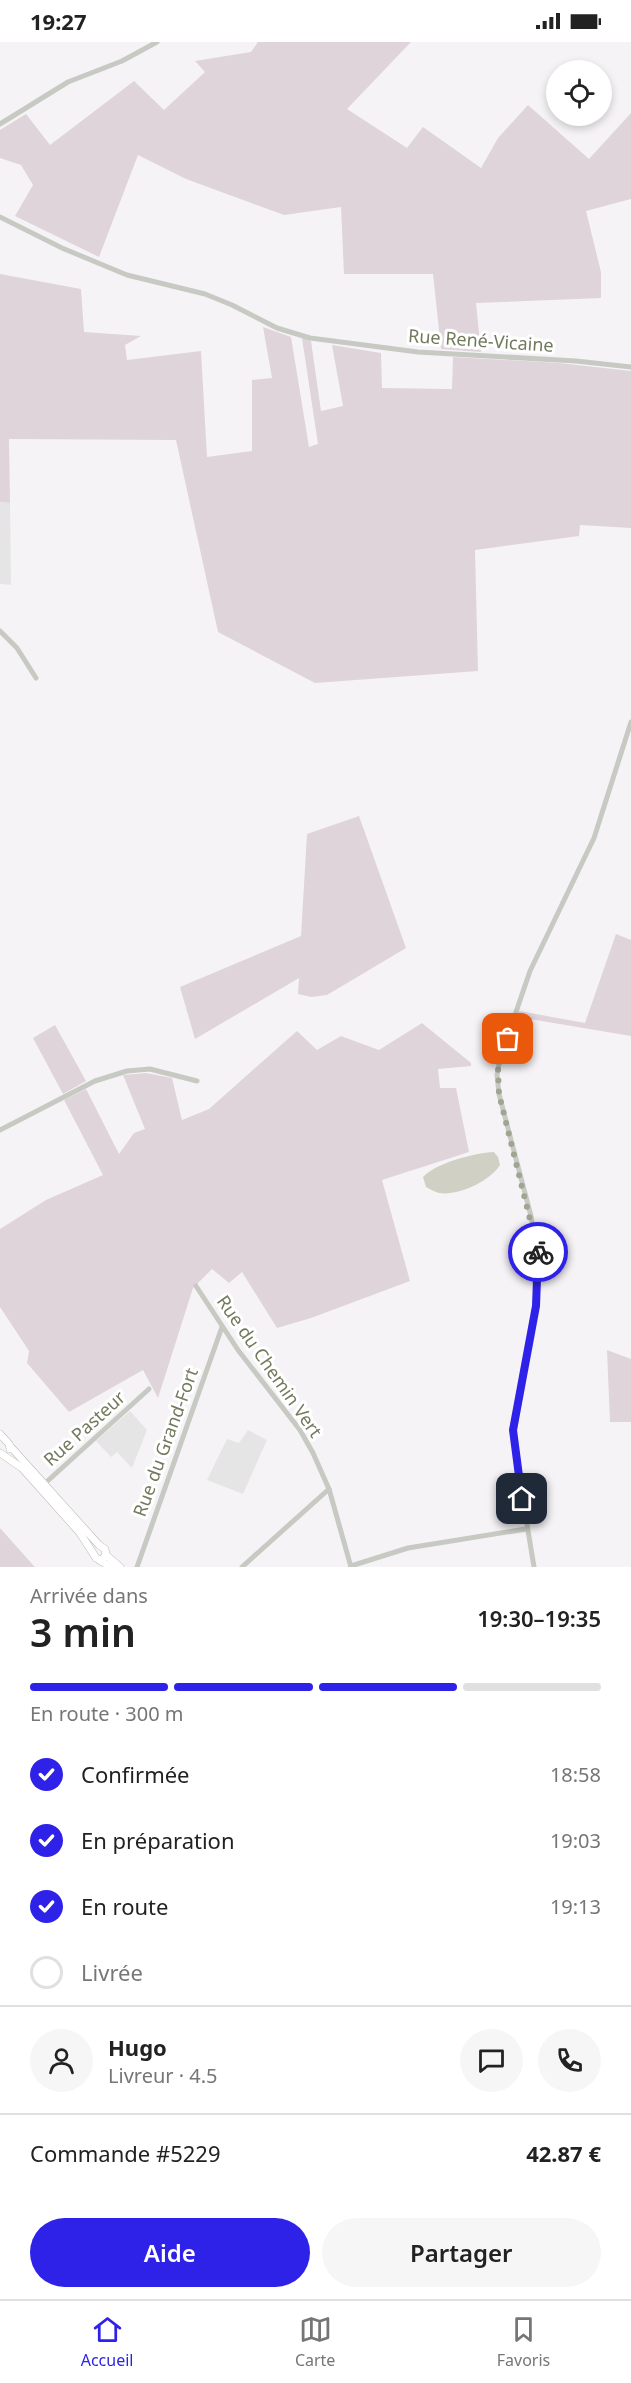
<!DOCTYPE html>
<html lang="fr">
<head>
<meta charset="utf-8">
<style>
	:root { --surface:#fff; --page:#f6f6f6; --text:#222; --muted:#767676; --line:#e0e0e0; --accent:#2e22e9 }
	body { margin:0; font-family:"Noto Sans",sans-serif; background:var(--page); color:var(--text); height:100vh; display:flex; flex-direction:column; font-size:22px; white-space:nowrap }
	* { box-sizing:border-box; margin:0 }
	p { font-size:20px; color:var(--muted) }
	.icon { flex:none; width:33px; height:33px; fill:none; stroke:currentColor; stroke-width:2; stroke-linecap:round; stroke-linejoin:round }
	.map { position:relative; height:1525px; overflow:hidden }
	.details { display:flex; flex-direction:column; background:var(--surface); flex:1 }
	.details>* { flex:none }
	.controls { position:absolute; left:546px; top:18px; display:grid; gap:12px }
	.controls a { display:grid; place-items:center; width:66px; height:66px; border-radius:50%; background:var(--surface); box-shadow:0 3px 9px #0003; font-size:30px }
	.pin { position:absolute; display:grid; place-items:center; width:51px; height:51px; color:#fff; margin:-26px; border-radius:12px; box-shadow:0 3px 9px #0006 }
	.courier { position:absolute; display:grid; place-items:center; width:60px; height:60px; margin:-30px; border:4px solid #2e22e9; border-radius:50%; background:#fff; color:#222; box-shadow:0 2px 8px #0007 }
	.head em { font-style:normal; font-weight:600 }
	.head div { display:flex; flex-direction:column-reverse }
	.head { display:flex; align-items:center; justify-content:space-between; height:102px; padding:0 30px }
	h1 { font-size:39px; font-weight:600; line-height:45px }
	.bar { display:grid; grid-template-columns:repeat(4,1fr); gap:9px 6px; align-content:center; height:72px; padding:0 30px }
	.bar i { height:8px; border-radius:4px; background:var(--line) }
	.bar .active { background:var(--accent) }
	.bar p { grid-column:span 4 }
	.line { display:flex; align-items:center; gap:15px; padding:0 30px; border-top:2px solid var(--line) }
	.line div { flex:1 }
	.round { display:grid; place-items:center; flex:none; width:63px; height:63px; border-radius:32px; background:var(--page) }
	ol { padding:0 30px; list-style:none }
	li { display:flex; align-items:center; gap:18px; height:66px }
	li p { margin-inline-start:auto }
	li .icon { padding:6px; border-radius:50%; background:var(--accent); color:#fff; stroke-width:4 }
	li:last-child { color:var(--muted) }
	li i { width:33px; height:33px; border:3px solid var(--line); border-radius:50% }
	.cta { display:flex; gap:12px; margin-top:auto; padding:12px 30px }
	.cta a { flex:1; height:69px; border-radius:36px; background:var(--accent); color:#fff; font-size:24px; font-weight:600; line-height:69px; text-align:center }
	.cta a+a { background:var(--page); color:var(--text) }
	.status { display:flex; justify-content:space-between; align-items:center; height:42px; padding:0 30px; background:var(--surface); direction:ltr }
	.status svg { height:16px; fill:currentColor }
	.dock { display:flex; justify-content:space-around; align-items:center; height:84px; border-top:2px solid var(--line); background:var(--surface); font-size:16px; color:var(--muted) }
	.dock a { display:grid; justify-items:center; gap:3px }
	.dock .active { color:var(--accent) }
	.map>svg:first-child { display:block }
	.built { fill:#e6e5e5 }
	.green { fill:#ded4da }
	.water { fill:#d0d1c4 }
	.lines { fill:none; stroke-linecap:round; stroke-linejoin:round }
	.major-casing { stroke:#b8bab1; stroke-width:8 }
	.minor { stroke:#c7cac2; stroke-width:5 }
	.major { stroke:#fff; stroke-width:7 }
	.done { stroke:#a0a493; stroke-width:6; stroke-dasharray:0 10.8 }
	.route { stroke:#2e22e9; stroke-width:8 }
	.labels { text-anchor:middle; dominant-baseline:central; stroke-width:6; stroke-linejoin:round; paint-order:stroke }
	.street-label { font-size:18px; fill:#727a5d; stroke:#fff }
</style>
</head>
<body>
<div class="status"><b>19:27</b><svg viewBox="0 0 49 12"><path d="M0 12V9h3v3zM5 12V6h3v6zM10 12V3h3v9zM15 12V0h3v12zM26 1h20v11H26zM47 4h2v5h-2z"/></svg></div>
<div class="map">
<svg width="631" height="1525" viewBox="0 0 631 1525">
	<rect width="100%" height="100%" fill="#f6f3f7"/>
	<g class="built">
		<polygon points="0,460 10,461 11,543 0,542"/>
		<polygon points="130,1369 147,1388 132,1426 117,1410 111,1415 96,1399"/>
		<polygon points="248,1388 267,1398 243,1452 207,1438 227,1397 239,1401"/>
	</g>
	<g class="green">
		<polygon points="258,0 411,0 347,67 407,106 423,85 481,126 498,96 528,63 589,117 631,71 631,157 586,169 601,230 601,256 476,261 481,310 441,307 433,232 344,232 341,165 284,173 186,137 138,113 99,215 15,174 33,143 21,123 0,116 0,88 26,72 50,103 134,39 164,68 205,30 195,19 251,10"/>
		<polygon points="0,232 81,247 84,290 141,294 125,303 127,318 201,309 207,415 252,409 252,338 272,336 263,285 291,295 309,405 318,402 302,296 311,299 321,369 343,364 332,303 381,311 382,346 452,347 453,315 559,321 631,329 631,486 580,483 579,494 475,508 478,629 315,641 218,590 176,398 9,397 10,461 0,460"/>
		<polygon points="359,774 406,906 327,953 311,955 298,952 299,936 195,997 180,945 301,894 307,792"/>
		<polygon points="616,892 631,898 631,994 518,975 519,969 585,981"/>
		<polygon points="422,981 471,1021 471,1024 438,1027 440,1046 456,1046 469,1110 382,1138 410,1239 311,1276 277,1286 242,1230 229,1241 212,1227 193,1246 158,1356 143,1328 69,1370 27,1321 29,1309 0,1265 0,1187 46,1158 103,1133 64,1058 86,1047 119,1112 134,1091 145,1087 123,1033 146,1031 172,1036 182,1078 209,1067 297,989 317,1008 341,994 379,1008"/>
		<polygon points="55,983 86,1039 63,1052 33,996"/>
		<polygon points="607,1308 631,1317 631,1380 610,1380"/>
		<polygon points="0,1486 33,1523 35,1525 0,1525"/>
	</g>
	<path class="water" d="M494 1110 498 1115 500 1123C490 1139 459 1154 439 1151 435 1150 430 1147 426 1145L423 1135C436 1121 474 1111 494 1110Z"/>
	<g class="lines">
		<defs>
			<g id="major">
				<polyline points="0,1392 9,1402 10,1407"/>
				<polyline points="10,1404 99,1503 105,1507 106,1513 120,1525"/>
				<polyline points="0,1411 22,1426 80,1491 96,1516 102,1518 106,1513"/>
				<polyline points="99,1518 111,1525"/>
			</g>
		</defs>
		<use href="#major" class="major-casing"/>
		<g class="minor">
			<polyline points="0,82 68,40 122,19 157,0"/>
			<polyline points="0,175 62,206 127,233 205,252 232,263 277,286 310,296 418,310 576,319 631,325"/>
			<polyline points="0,589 17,606 36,636"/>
			<polyline points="0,1088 95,1039 127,1029 150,1027 197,1039"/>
			<polyline points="196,1244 238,1308 300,1388 313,1411 329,1447 351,1525"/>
			<polyline points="42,1444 149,1347"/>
			<polyline points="351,1524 408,1506 526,1487"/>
			<polyline points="137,1525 222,1285"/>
			<polyline points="242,1525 329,1447"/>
			<polyline points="534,1525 513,1397 536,1264 539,1220 531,1174 499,1052 497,1033 500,1017 530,929 594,796 631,680"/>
		</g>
		<use href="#major" class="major"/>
	</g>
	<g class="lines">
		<polyline class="done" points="508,997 498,1028 499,1052 538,1210"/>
		<polyline class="route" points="522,1457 513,1388 536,1264 538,1210"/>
	</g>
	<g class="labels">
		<g class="street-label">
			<text transform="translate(481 298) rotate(4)">Rue René-Vicaine</text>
			<text transform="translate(270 1324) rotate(55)">Rue du Chemin Vert</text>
			<text transform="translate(84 1386) rotate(-42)">Rue Pasteur</text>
			<text transform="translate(165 1400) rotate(-70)">Rue du Grand-Fort</text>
		</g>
	</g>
</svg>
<div class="controls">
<a><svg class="icon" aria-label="locate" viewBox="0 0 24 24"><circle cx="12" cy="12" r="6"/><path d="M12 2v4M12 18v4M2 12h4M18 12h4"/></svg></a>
</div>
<div class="pin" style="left:508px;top:997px;background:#ea580c"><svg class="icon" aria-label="bag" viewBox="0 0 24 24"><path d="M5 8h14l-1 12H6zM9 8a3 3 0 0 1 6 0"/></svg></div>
<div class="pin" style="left:522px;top:1457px;background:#1f2937"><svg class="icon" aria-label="home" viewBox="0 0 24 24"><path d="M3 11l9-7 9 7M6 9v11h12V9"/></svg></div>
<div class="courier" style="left:538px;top:1210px"><svg class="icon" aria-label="bike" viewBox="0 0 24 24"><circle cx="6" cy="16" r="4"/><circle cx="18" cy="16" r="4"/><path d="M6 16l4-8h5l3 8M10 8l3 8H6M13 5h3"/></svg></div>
</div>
<section class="details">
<div class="head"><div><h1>3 min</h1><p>Arrivée dans</p></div><em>19:30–19:35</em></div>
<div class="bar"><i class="active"></i><i class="active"></i><i class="active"></i><i></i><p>En route · 300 m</p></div>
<ol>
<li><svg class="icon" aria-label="check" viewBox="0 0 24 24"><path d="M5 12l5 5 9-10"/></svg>Confirmée<p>18:58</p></li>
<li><svg class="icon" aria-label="check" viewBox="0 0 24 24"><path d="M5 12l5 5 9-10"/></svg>En préparation<p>19:03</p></li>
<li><svg class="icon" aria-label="check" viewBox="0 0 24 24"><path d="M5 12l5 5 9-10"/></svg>En route<p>19:13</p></li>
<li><i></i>Livrée</li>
</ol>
<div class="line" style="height:108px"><a class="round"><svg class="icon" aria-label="person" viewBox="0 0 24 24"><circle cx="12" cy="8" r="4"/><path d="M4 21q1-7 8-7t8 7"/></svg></a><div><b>Hugo</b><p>Livreur · 4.5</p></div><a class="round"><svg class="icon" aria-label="chat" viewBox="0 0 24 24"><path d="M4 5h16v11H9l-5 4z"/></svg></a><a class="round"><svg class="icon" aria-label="phone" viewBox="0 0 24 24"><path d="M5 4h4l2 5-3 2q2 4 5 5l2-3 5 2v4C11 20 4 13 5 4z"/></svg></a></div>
<div class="line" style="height:78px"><div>Commande #5229</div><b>42.87 €</b></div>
<div class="cta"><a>Aide</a><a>Partager</a></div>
</section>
<nav class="dock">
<a class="active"><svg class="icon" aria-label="home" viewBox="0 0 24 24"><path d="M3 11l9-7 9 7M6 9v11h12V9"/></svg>Accueil</a>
<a><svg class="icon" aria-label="map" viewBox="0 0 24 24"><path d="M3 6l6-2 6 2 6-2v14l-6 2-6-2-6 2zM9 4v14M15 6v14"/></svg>Carte</a>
<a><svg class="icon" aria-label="saved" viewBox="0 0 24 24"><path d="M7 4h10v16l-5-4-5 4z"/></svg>Favoris</a>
</nav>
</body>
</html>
